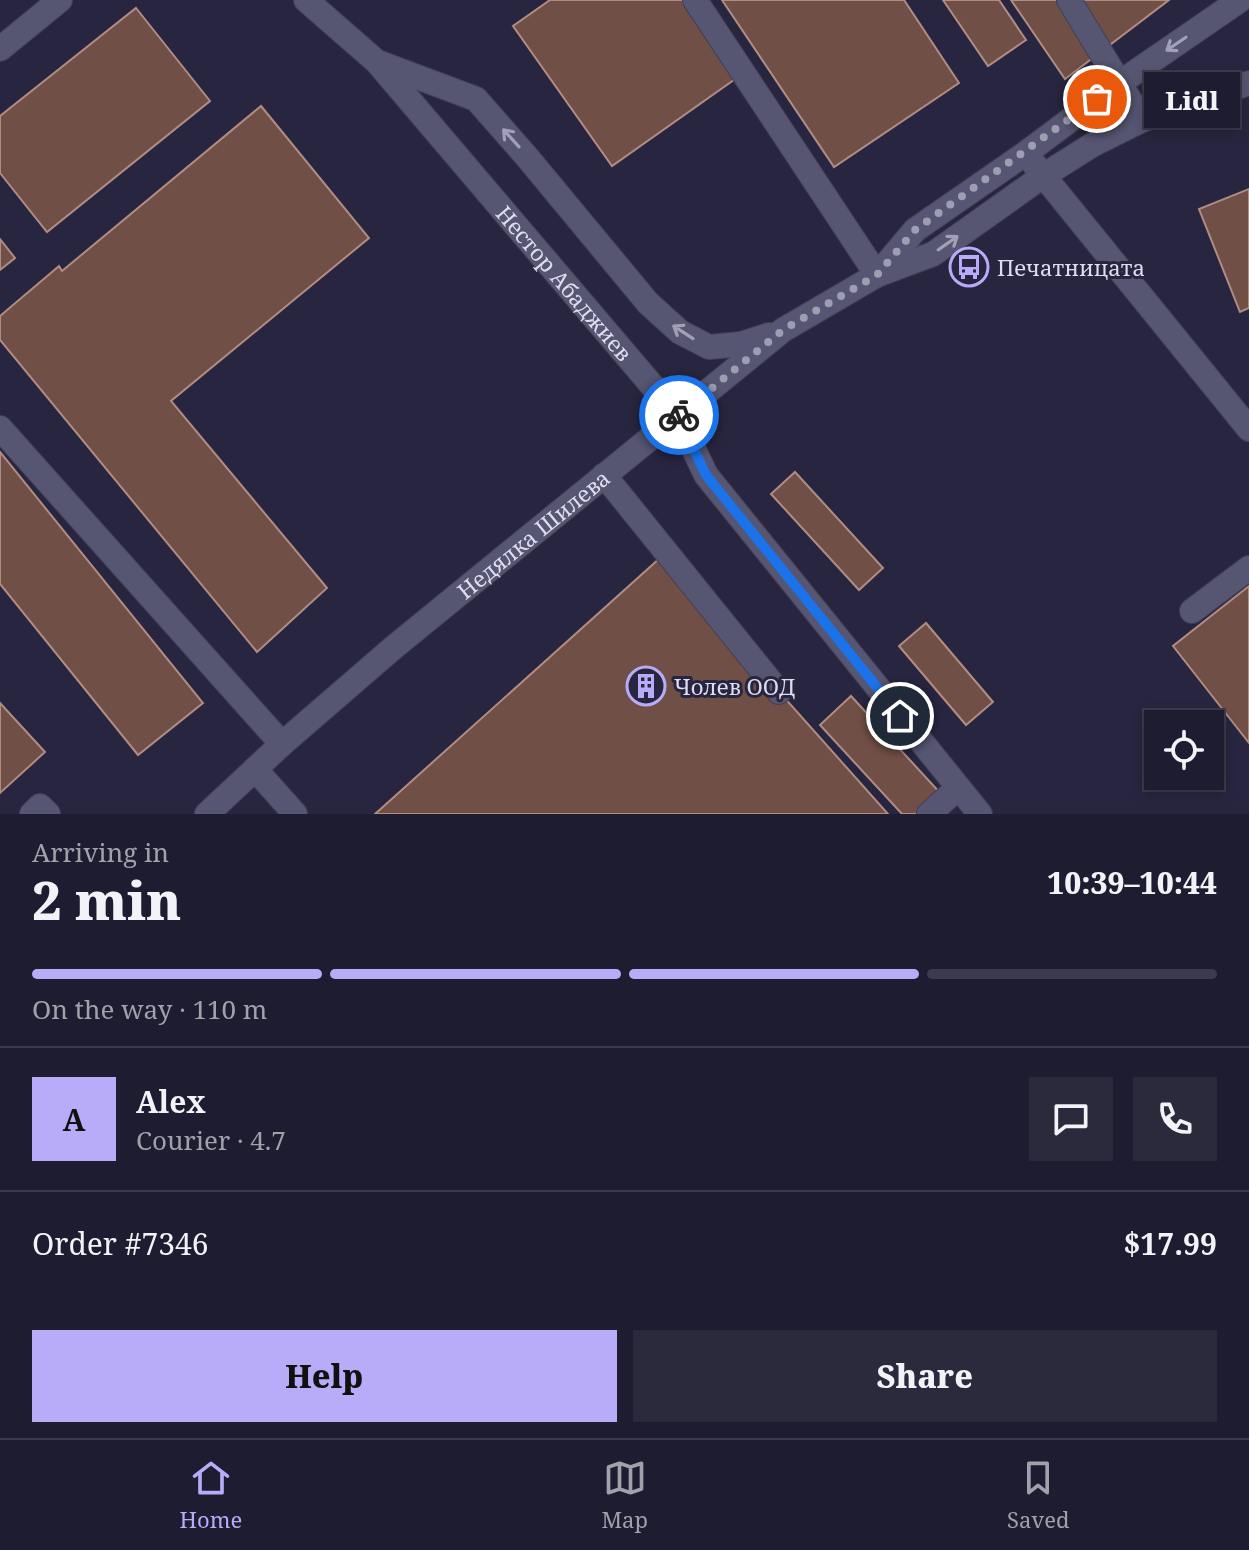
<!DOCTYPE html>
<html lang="en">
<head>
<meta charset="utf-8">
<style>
	:root { --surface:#1e1c30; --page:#2b293c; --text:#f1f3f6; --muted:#a1a1ab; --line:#3c3a4c; --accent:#b8abf7 }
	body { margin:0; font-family:"Noto Serif",serif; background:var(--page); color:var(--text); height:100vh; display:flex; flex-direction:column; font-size:30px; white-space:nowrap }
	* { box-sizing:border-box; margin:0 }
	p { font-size:26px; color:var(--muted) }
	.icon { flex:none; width:44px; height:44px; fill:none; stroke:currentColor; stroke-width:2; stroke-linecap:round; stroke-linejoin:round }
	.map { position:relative; height:814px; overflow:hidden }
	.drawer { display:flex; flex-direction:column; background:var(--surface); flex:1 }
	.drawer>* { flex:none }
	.controls { position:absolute; left:1144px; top:710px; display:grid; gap:16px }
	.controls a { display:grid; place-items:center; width:80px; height:80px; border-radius:0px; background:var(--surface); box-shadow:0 4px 12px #0003,0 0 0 2px var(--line); font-size:40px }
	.pin { position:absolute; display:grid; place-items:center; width:68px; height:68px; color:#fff; margin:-34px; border:4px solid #fff; border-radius:50%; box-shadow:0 2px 8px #0007 }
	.courier { position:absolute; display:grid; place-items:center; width:80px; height:80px; margin:-40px; border:6px solid #1a73e8; border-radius:50%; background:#fff; color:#222; box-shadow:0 2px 10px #0007 }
	.bubble { position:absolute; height:56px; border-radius:0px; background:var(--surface); box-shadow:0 4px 12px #0003,0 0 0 2px var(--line); font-size:26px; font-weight:800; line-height:56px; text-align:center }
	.overview em { font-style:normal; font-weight:800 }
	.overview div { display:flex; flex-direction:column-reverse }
	.overview { display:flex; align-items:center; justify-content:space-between; height:136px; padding:0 32px }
	h1 { font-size:52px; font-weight:800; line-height:60px }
	.bar { display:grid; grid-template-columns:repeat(4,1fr); gap:12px 8px; align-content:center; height:96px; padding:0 32px }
	.bar i { height:10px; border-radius:6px; background:var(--line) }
	.bar .on { background:var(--accent) }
	.bar p { grid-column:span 4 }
	.line { display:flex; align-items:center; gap:20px; padding:0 32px; border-top:2px solid var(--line) }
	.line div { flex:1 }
	.round { display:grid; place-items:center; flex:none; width:84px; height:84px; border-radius:0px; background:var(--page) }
	.primary-button { display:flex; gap:16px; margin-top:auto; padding:16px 32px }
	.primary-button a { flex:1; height:92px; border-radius:0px; background:var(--accent); color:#111; font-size:32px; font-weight:800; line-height:92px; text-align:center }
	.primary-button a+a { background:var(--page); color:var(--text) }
	.menu { display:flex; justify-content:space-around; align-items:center; height:112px; border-top:2px solid var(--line); background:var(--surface); font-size:22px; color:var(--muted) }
	.menu a { display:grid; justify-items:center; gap:4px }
	.menu .on { color:var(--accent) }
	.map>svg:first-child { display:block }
	.building { fill:#704f47; stroke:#b18c83; stroke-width:2 }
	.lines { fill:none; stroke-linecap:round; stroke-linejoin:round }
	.minor-casing { stroke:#424056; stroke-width:26 }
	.minor { stroke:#565572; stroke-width:24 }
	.oneway { stroke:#a1a0b7 }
	.done { stroke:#9e9db2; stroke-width:8; stroke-dasharray:0 14.4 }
	.route { stroke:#1a73e8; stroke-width:10 }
	.labels { text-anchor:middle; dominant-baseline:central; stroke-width:6; stroke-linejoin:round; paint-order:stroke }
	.poi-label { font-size:22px; fill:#deddef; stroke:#282540; text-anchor:start }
	.street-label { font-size:22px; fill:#deddef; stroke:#282540 }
</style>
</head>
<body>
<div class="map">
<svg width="1249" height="814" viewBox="0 0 1249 814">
	<rect width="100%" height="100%" fill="#282540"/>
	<g class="building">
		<polygon points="550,0 684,0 738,77 612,166 513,26"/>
		<polygon points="722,0 904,0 959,83 834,167"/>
		<polygon points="943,0 999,0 1026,40 988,66"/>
		<polygon points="1011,0 1169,0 1065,79"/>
		<polygon points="136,8 210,101 47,232 0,173 0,116"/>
		<polygon points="261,106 369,238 171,401 327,588 257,652 0,340 0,316 59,266 62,271"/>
		<polygon points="1249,189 1249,308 1240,312 1199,209"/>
		<polygon points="0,239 15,258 0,270"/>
		<polygon points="0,452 203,703 138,755 0,584"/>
		<polygon points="795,472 883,568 859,590 771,494"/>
		<polygon points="660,558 888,814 375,814"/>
		<polygon points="1249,586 1249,743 1173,646"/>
		<polygon points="926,623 993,702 966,725 899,646"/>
		<polygon points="851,696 942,795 921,814 902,814 820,725"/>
		<polygon points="0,703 45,752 0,793"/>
	</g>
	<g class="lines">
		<defs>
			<g id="minor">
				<path id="s1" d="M306 0 377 62 678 416 706 475 980 814"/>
				<polyline points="695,0 877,275"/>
				<polyline points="1069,0 1142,120"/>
				<polyline points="0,49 60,0"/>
				<polyline points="380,63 476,99 527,157 648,303 680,332 709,347 741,344 769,335"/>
				<polyline points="1034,164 1249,429"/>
				<polyline points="878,274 915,230 1026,153 1121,82 1240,0"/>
				<polyline points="0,428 282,744"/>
				<polyline points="604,475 779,692"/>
				<polyline points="1192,611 1249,568"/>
				<polyline points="255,769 295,814"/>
				<polyline points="32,814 40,806 48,814"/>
				<path id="s2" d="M207 814 282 744 393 648 783 330 877 275 933 254 1043 176 1092 145 1142 120 1249 83"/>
				<polyline points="929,814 958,788"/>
			</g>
		</defs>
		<use href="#minor" class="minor-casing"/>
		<use href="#minor" class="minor"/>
	</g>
	<defs><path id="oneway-shaft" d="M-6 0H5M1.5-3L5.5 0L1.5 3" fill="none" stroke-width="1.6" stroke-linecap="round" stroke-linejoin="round" transform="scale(2)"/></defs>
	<g class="oneway">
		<use href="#oneway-shaft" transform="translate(1176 44) rotate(146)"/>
		<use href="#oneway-shaft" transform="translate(511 138) rotate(-132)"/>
		<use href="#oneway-shaft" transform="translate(948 243) rotate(-35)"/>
		<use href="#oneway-shaft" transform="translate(683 332) rotate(-147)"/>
	</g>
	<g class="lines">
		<polyline class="done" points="679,415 783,330 877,275 915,230 1097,99"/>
		<polyline class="route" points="679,415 678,416 706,475 900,716"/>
	</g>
	<defs>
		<symbol id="bus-ring" viewBox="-11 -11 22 22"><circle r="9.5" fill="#282540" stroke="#b8abf7" stroke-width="1.5"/><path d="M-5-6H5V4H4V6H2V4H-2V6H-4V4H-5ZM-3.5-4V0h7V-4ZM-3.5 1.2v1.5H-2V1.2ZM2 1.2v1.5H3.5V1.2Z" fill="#b8abf7"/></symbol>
		<symbol id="building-ring" viewBox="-11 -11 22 22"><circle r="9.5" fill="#282540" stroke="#b8abf7" stroke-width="1.5"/><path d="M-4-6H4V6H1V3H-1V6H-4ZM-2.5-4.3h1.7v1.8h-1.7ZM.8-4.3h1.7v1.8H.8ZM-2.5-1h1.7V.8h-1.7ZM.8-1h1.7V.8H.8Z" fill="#b8abf7"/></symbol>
	</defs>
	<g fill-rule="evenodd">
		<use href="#bus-ring" x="947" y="245" width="44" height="44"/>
		<use href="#building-ring" x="624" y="664" width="44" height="44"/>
	</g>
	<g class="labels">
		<g class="poi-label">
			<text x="997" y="267">Печатницата</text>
			<text x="674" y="686">Чолев ООД</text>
		</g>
		<g class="street-label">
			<text stroke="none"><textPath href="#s1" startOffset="384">Нестор Абаджиев</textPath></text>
			<text stroke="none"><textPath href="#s2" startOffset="430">Недялка Шилева</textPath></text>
		</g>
	</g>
</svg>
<div class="controls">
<a><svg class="icon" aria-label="locate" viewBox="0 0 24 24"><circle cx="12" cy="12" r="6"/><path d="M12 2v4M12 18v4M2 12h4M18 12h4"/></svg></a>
</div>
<div class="pin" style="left:1097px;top:99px;background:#ea580c"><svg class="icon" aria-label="bag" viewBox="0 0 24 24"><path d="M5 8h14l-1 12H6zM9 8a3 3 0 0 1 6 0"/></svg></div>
<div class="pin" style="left:900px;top:716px;background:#1f2937"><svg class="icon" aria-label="home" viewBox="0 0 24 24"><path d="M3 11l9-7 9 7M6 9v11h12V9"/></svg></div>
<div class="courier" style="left:679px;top:415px"><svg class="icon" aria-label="bike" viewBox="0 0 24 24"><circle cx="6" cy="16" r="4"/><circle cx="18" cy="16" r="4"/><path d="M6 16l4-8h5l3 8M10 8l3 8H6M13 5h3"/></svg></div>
<div class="bubble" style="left:1144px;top:72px;width:96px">Lidl</div>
</div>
<section class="drawer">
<div class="overview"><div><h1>2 min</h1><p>Arriving in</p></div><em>10:39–10:44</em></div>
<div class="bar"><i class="on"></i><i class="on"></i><i class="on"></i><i></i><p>On the way · 110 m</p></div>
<div class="line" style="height:144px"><b class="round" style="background:var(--accent);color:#111">A</b><div><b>Alex</b><p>Courier · 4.7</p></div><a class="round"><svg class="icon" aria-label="chat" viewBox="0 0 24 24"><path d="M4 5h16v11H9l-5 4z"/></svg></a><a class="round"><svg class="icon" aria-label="phone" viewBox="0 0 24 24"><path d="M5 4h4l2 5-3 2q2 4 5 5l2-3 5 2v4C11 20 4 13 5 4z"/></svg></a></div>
<div class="line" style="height:104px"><div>Order #7346</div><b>$17.99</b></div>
<div class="primary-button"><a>Help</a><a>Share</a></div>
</section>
<nav class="menu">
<a class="on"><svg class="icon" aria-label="home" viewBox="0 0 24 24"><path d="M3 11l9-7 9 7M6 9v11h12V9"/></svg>Home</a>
<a><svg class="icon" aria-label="map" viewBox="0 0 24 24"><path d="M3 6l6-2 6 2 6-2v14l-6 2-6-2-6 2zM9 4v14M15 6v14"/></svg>Map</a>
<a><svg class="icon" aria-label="saved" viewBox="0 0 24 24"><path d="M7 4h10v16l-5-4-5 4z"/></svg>Saved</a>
</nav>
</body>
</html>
